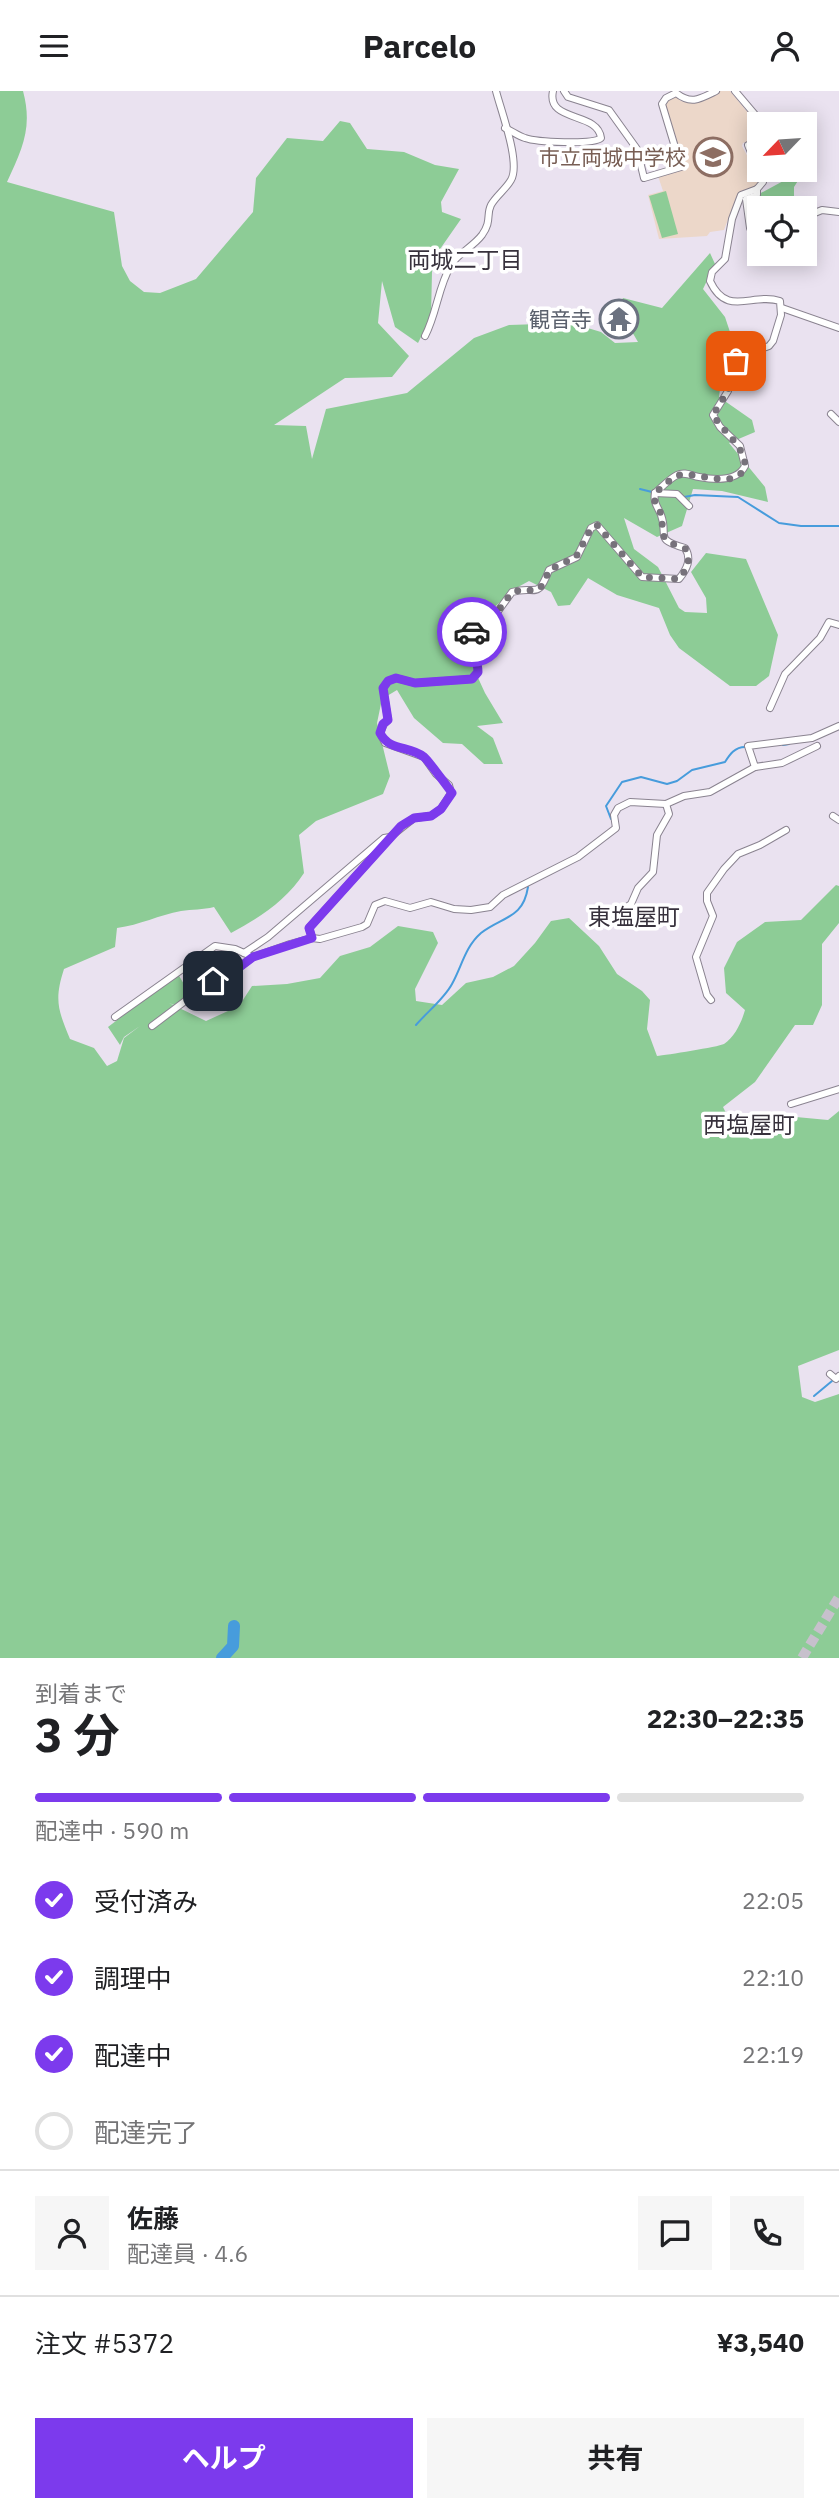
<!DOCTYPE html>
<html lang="ja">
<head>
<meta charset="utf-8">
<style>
	:root { --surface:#fff; --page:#f6f6f6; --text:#202124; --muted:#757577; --line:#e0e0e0; --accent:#7c3aed }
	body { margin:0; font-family:"IBM Plex Sans","Noto Sans JP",sans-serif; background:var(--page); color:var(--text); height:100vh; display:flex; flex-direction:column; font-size:26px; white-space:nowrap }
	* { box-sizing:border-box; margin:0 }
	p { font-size:23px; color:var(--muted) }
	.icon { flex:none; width:38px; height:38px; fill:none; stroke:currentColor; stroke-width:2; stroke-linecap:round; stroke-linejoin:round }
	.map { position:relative; height:1567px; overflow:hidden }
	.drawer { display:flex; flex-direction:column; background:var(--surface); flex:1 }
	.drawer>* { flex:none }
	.needle { width:46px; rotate:245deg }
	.controls { position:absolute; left:747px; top:21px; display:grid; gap:14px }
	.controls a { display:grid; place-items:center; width:70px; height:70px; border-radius:0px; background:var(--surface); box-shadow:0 4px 18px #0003; font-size:35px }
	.pin { position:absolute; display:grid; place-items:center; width:60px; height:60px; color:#fff; margin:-30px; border-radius:14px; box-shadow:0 4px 10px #0006 }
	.courier { position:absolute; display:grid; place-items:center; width:70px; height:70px; margin:-35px; border:5px solid #7c3aed; border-radius:50%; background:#fff; color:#222; box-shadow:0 2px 9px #0007 }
	.summary em { font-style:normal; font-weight:700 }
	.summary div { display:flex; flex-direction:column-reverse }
	.summary { display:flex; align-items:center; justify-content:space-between; height:119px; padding:0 35px }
	h1 { font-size:46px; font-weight:700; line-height:52px }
	.bar { display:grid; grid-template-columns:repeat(4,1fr); gap:10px 7px; align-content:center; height:84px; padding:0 35px }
	.bar i { height:9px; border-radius:5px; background:var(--line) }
	.bar .current { background:var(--accent) }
	.bar p { grid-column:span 4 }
	.line { display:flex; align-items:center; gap:18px; padding:0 35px; border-top:2px solid var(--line) }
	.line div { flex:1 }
	.round { display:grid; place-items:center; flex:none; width:74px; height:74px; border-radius:0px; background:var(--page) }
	ol { padding:0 35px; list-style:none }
	li { display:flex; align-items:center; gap:21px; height:77px }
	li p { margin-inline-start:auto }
	li .icon { padding:7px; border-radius:50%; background:var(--accent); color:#fff; stroke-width:4 }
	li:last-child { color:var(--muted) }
	li i { width:38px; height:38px; border:4px solid var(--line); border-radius:50% }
	.button { display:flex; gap:14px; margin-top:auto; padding:14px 35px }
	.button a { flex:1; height:80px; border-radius:0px; background:var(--accent); color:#fff; font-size:28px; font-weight:700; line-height:80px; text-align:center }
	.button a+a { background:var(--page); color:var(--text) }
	header { display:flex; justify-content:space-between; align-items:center; height:91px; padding:0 35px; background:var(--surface); font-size:32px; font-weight:700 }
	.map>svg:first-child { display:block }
	.education { fill:#ecd7c9 }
	.green { fill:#8dcc96 }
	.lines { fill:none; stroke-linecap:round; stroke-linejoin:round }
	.stream { stroke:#479cdc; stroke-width:2 }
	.river { stroke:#479cdc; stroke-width:12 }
	.highway-tunnel { stroke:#c7c0cc; stroke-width:10; stroke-dasharray:10 5; stroke-linecap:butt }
	.street-casing { stroke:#8a8390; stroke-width:8 }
	.street { stroke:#fff; stroke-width:6 }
	.done { stroke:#77727b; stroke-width:7; stroke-dasharray:0 12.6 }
	.route { stroke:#7c3aed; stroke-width:9 }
	.labels { text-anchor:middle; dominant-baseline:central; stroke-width:7; stroke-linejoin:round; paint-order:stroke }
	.education-label { font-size:21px; fill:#785e54; stroke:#fff; text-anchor:end }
	.worship-label { font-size:21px; fill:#5b616d; stroke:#fff; text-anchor:end }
	.neighbourhood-label { font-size:23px; fill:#37313c; stroke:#fff }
</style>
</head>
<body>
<header><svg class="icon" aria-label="menu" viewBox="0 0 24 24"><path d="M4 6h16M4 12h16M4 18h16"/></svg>Parcelo<svg class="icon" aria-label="person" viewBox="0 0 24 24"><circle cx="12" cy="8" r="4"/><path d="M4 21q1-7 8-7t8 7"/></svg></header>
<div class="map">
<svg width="839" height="1567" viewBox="0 0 839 1567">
	<rect width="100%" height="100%" fill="#eae2f0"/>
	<polygon class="education" points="719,0 730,0 759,35 758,48 743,52 742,55 759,87 756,96 742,100 737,105 724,139 710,141 707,145 659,148 648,104 663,100 658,85 683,79 663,13 667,9 676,6 681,10 693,12"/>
	<g class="green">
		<path d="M0 0H23C33 37 22 58 7 91L114 121 122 175 130 190 144 201 160 202 196 188 253 121 256 87 287 47 323 50 340 30 350 32 367 58 404 61 435 74 459 78 441 111 442 121 461 128 438 161 432 181 431 226 418 252 395 236 382 190 378 232 409 265 392 286 345 287 274 334 306 335 312 368 326 318 407 302 474 247 509 234 571 232 601 241 615 252 638 251 618 217 623 207 662 217 710 162 715 173 703 198 725 226 735 256 722 282 719 306 752 329 755 341 729 352 765 396 768 411 722 400 693 398 682 435 657 446 624 427 634 458 658 476 679 517 685 521 707 522 706 507 691 481 706 462 746 468 778 544 769 585 756 595H730L679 557 670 544 659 517 617 504 588 487 570 514 558 515 551 501 529 490 518 496 486 523 464 533 468 565 485 602 503 632 477 635 493 647 503 673H484L462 653 443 652 414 627 397 599 382 608 377 632 390 685 383 703 316 730 299 744 304 782C287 809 259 827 231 842L214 816C203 819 192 818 181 820 159 824 140 834 117 837L115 856 64 878C54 909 58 919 70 948L94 957 107 975 117 970 124 947 140 935 124 946 120 954 108 936 178 883 191 905 177 915 169 912 206 930 239 915 252 895 287 893 320 887 340 865 370 856 398 835 433 841 438 852 415 898 416 910 442 914 466 892 493 886 514 875 535 852 551 830 569 827 599 855 617 883 642 900 650 909 647 938 657 965C666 964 718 956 724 953 735 946 742 930 745 919L726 902 724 877 737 851 765 831 801 829 836 794 839 795V832L822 853V914L813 934H795L755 991 723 1016 733 1036 796 1026 828 1029 839 1020V1259L798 1275 802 1306 815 1311 839 1303V1567H0Z"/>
		<polygon points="798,82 801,85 794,96 794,110 801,107 802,117 760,117 759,156 751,137 748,109"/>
		<polygon points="666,100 678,143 662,147 649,105"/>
	</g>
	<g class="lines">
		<g class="stream">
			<polyline points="640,398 652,401"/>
			<polyline points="684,406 695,404 738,406 779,432 801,435 839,435"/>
			<polyline points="783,654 789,653"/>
			<path d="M611 728 606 715 622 691 641 686 667 693 677 690 692 679 725 671C730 663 735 656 745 656"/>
			<path d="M416 934C427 921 444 908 452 893 462 875 465 856 481 842 503 825 523 828 528 796"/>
			<polyline points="814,1305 832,1290"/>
		</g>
		<polyline class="river" points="222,1567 233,1555 234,1535"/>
		<polyline class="highway-tunnel" points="802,1567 839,1506"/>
		<defs>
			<g id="street">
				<path d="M564 0 568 6 609 19 637 58 644 87 681 76 662 13 666 7 676 2C691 14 700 8 716 0"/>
				<polyline points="735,0 763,33"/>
				<path d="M505 37C512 40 518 45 525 47 536 51 593 54 601 47 598 20 546 32 553 0"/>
				<polyline points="760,50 748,54 763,91 757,98 757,104 746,108 750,137 760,158"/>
				<polyline points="805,126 822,119 839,121"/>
				<polyline points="766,163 772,167 777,163"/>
				<polyline points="782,217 839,237"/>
				<path d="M425 245C437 222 438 196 451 174 457 163 473 156 482 144 492 130 486 124 491 114 496 105 506 98 511 89 521 72 501 20 496 0"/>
				<polyline points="831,323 839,331"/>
				<path d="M655 402C661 397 669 388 677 384 685 380 692 385 699 386 715 389 737 391 745 375L740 355 720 336 713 324 728 300 736 270 742 265 769 255 773 250 781 224 780 210C752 201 727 227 710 190L712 181 725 168 732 128 741 104 757 98"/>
				<polyline points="655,402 677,403 689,415"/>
				<polyline points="770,617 785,583 820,547 829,531 839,534"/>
				<polyline points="755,676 748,655 812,647 839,635"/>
				<polyline points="833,725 839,729"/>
				<polyline points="617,823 631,813 638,797 653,781 657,744 669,723 666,713"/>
				<polyline points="312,847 309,837 390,747"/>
				<path d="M244 862 268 846 384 747 390 746 414 727 431 725 441 718 451 702 449 694 436 683 424 666 385 652 380 642 384 633 388 629 383 597 388 590 396 587 415 592 472 588 478 581C478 566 467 556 469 543L493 527 512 501C537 494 537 510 549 479L577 466 591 437 597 434 642 486 679 488C687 478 692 468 685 457 653 448 669 445 661 424 658 416 653 412 655 402"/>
				<polyline points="711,909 707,904 696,866 713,825 707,810 707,802 724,778 738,763 760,754 786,739"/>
				<polyline points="115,926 215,855 235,858 253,866 290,853 312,847 320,848 362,836 367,833 375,814 385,810 410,817 431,811 454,818 471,819 490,816 503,804 578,766 616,737 614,724 618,717 630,711 666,713 684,705 710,701 755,676 782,672 817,655"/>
				<polyline points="152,935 229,877 237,878 253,866"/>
				<polyline points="791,1013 839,998"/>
				<polyline points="830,1283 836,1288 839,1285"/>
			</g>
		</defs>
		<use href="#street" class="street-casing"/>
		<use href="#street" class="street"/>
	</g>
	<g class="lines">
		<path class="done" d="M472 541 493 527 512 501C537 494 537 511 549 479L576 466 591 437 597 434 642 486 679 488C687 478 692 468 685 457 675 454 663 451 662 439 661 435 663 432 663 428 662 423 658 418 656 414 650 402 666 392 675 386 689 376 735 402 744 377 750 361 721 338 713 324L728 300 736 270"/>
		<path class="route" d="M213 890 229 877 237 878 253 866 312 847 309 837 401 735 414 727 431 725 441 718 452 702C450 699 427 668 424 666 409 654 390 661 380 642L383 633 388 629 383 597 388 590 396 587 415 592 472 588 478 581C478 566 467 556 469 543L472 541"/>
	</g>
	<defs>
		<symbol id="school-ring" viewBox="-11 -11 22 22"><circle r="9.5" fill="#fff" stroke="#8d6e63" stroke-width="1.5"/><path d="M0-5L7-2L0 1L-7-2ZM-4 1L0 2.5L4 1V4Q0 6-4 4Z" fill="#8d6e63"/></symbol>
		<symbol id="temple-ring" viewBox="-11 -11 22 22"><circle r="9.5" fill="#fff" stroke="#6b7280" stroke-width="1.5"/><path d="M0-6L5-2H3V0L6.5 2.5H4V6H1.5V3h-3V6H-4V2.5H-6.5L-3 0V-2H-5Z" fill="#6b7280"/></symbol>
	</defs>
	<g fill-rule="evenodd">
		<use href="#school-ring" x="691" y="44" width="44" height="44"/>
		<use href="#temple-ring" x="597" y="206" width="44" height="44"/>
	</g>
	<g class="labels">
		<g class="education-label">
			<text x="686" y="66">市立両城中学校</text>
		</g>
		<g class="worship-label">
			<text x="592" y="228">観音寺</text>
		</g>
		<g class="neighbourhood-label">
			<text x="465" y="168">両城二丁目</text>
			<text x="634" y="825">東塩屋町</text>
			<text x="749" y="1033">西塩屋町</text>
		</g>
	</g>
</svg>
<div class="controls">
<a><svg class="needle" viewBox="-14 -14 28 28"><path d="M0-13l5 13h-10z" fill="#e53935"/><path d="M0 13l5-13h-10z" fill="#757577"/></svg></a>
<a><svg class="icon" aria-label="locate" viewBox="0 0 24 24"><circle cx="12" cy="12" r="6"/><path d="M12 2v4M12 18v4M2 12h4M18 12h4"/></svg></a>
</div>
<div class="pin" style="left:736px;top:270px;background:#ea580c"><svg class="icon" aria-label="bag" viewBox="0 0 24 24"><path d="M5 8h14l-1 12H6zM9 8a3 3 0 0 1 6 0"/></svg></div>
<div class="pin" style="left:213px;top:890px;background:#1f2937"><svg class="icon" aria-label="home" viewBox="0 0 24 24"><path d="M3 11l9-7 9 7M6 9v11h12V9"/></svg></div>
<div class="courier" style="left:472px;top:541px"><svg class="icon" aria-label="car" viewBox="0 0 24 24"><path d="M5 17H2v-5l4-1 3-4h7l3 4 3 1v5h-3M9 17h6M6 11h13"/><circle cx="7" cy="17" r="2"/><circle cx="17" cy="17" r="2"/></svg></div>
</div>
<section class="drawer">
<div class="summary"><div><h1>3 分</h1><p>到着まで</p></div><em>22:30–22:35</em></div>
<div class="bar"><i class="current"></i><i class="current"></i><i class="current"></i><i></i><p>配達中 · 590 m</p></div>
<ol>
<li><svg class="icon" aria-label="check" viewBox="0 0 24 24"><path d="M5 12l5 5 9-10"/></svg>受付済み<p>22:05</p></li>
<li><svg class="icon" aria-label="check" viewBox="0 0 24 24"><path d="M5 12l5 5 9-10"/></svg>調理中<p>22:10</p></li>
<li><svg class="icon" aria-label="check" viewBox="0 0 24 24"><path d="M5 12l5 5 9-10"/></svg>配達中<p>22:19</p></li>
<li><i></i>配達完了</li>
</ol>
<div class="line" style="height:126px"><a class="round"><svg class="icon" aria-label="person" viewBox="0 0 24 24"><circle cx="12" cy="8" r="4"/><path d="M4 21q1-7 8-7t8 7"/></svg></a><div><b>佐藤</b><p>配達員 · 4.6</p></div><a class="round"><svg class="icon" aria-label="chat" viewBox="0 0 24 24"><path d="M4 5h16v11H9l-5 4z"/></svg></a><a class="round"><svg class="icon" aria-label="phone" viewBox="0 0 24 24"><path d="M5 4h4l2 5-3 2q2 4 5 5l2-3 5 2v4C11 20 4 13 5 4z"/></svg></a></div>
<div class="line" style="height:91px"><div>注文 #5372</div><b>¥3,540</b></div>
<div class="button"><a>ヘルプ</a><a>共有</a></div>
</section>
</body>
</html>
